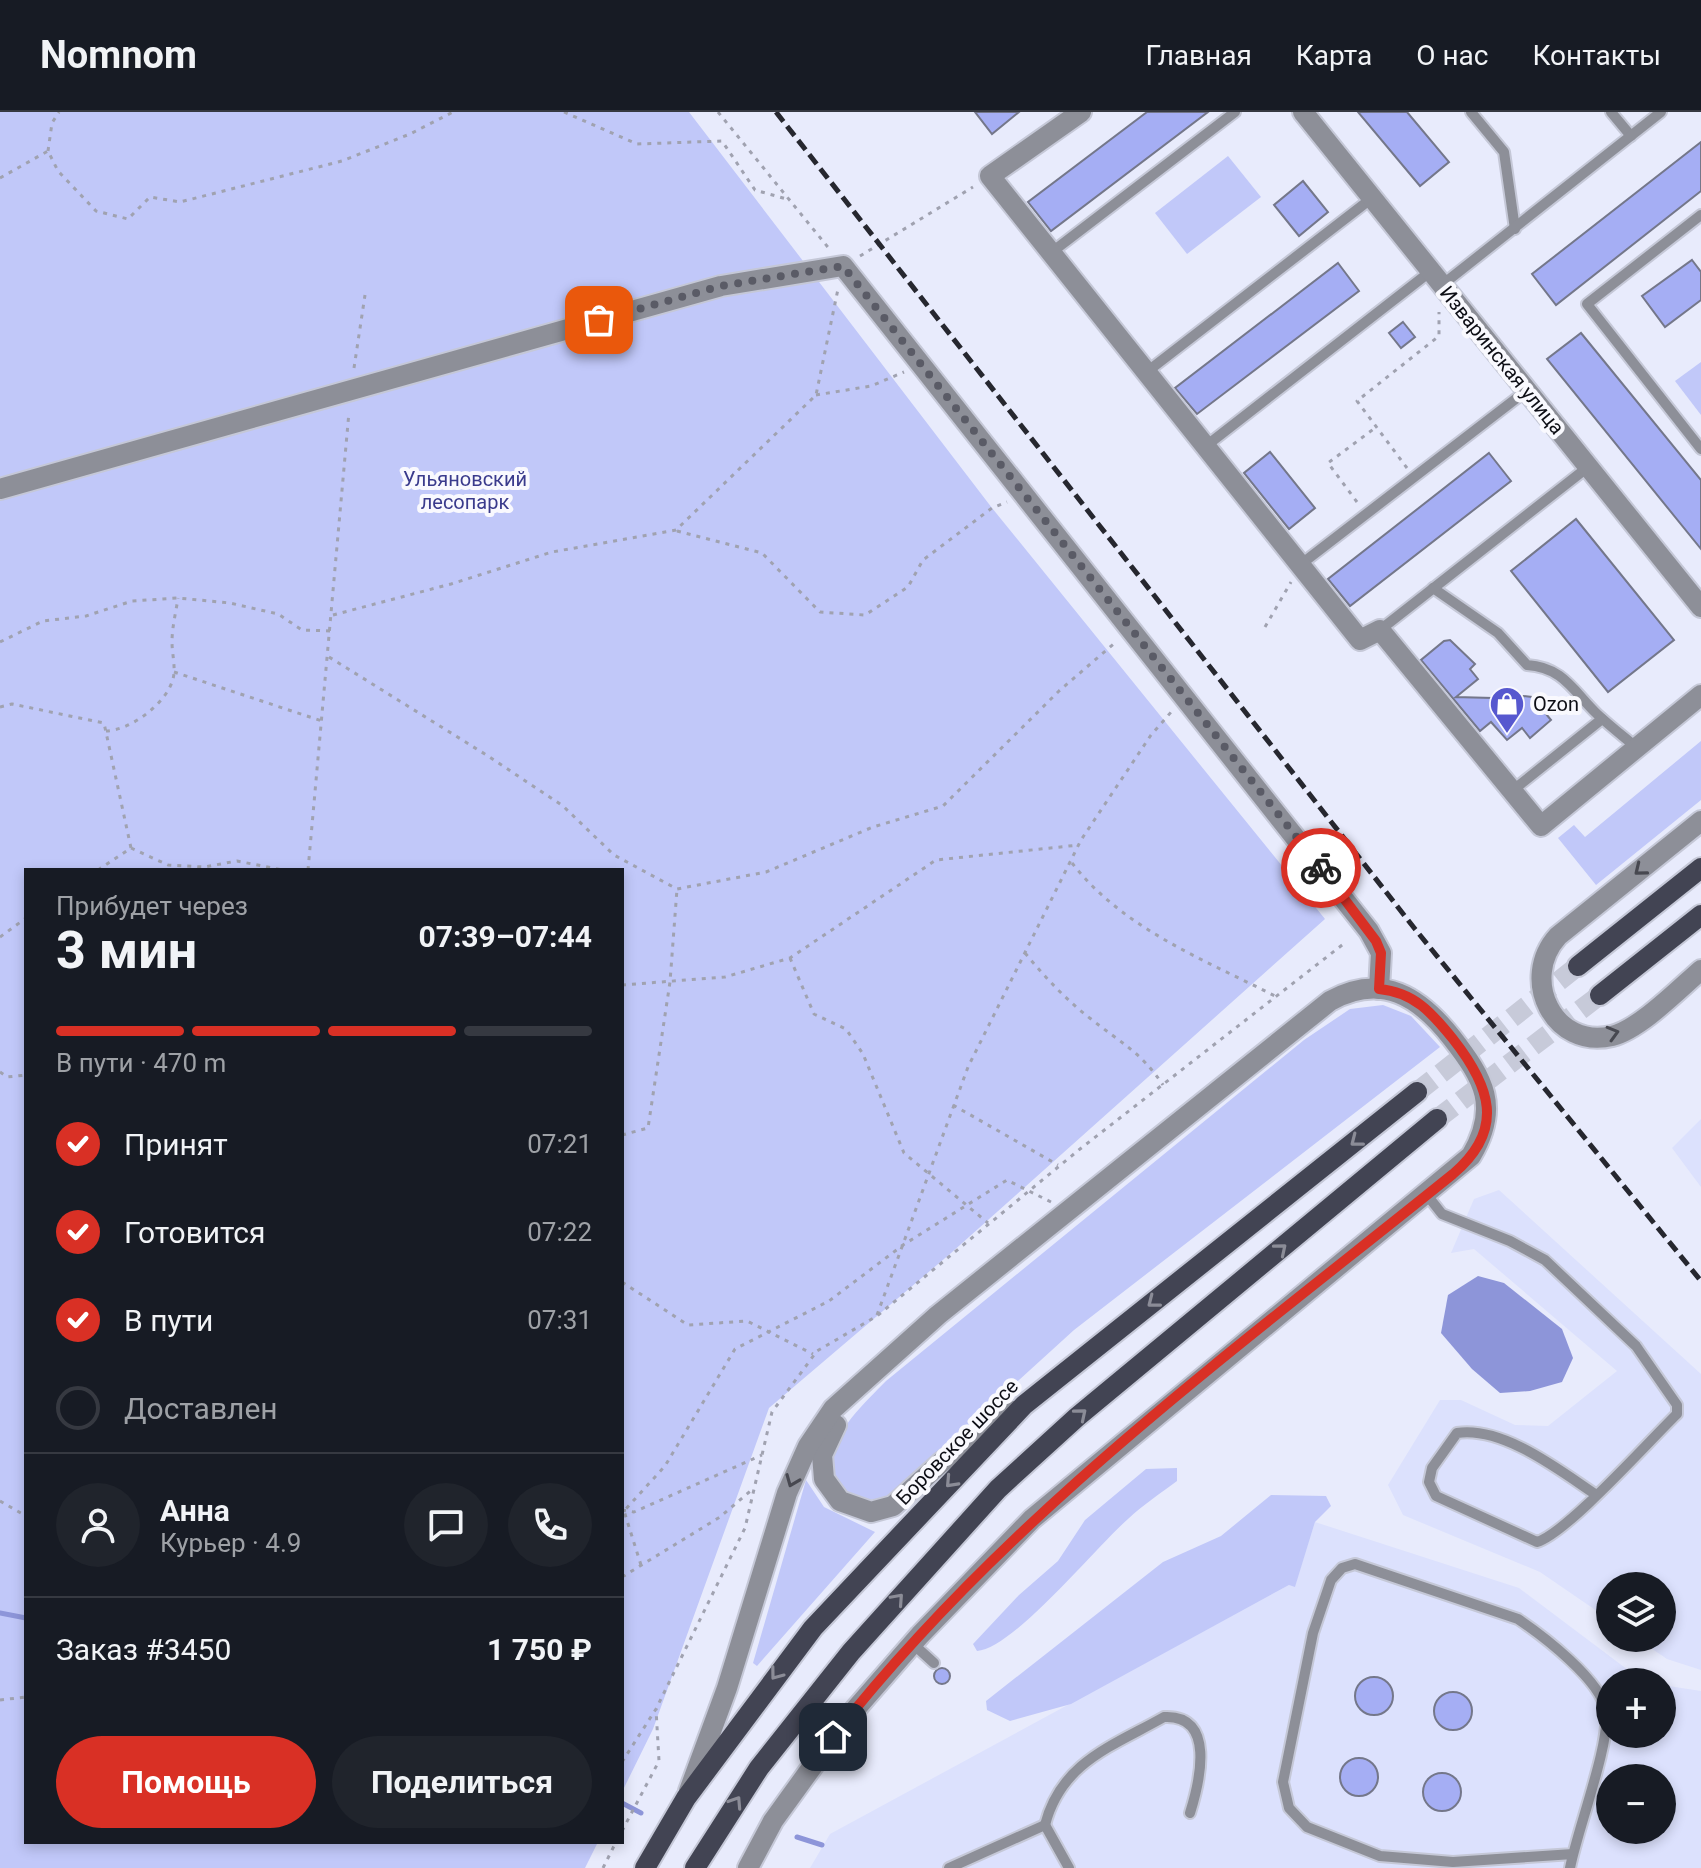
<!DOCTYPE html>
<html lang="ru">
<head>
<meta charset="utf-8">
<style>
	:root { --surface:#171b24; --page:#20242c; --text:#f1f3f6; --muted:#9ea1a6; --line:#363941; --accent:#d93025 }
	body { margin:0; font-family:Roboto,sans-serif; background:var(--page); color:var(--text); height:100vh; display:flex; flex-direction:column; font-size:30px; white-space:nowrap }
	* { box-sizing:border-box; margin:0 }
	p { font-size:26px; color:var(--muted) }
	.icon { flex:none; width:44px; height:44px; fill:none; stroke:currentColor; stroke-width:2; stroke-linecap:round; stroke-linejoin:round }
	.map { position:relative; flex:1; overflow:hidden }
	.details { position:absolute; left:24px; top:756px; width:600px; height:976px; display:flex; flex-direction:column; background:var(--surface); border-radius:0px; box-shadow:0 4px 12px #0003 }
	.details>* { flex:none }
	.fabs { position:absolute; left:1596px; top:1460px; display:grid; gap:16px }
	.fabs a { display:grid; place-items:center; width:80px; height:80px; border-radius:50%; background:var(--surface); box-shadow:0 4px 12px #0003; font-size:40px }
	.pin { position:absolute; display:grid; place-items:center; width:68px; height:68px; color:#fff; margin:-34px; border-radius:16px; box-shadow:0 4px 12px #0006 }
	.courier { position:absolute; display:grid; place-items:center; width:80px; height:80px; margin:-40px; border:6px solid #d93025; border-radius:50%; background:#fff; color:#222; box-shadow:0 2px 10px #0007 }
	.head em { font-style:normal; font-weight:700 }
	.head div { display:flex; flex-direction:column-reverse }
	.head { display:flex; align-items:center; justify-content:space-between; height:136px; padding:0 32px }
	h1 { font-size:52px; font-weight:700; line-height:60px }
	.bar { display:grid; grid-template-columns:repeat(4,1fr); gap:12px 8px; align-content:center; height:96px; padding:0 32px }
	.bar i { height:10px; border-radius:6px; background:var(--line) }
	.bar .on { background:var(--accent) }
	.bar p { grid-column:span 4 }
	.line { display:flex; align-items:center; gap:20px; padding:0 32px; border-top:2px solid var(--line) }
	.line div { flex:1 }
	.round { display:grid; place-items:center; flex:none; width:84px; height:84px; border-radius:42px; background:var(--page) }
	ol { padding:0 32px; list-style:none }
	li { display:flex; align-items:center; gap:24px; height:88px }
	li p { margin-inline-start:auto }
	li .icon { padding:8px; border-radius:50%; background:var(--accent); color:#fff; stroke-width:4 }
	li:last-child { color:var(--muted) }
	li i { width:44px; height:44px; border:4px solid var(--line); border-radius:50% }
	.action { display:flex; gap:16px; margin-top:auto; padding:16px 32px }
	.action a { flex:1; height:92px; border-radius:48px; background:var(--accent); color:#fff; font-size:32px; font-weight:700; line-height:92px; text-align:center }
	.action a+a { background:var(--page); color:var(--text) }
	header { display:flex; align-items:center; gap:48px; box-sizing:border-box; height:112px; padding:0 40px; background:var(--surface); border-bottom:2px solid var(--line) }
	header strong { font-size:38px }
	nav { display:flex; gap:44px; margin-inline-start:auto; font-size:28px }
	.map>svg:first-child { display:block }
	.built { fill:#dce1fd; fill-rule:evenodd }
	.green { fill:#c1c8f9 }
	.water { fill:#8d95d9 }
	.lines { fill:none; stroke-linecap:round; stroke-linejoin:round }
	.stream { stroke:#8d95d9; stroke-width:5 }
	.building { fill:#a5aef4; stroke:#74778a; stroke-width:2 }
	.primary-tunnel { stroke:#c7cad9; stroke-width:20; stroke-dasharray:20 10; stroke-linecap:butt }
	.service-casing { stroke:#c5c8d7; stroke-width:14 }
	.minor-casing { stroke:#c5c8d7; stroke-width:24 }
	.tertiary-casing { stroke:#c5c8d7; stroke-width:24 }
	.primary-casing { stroke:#c5c8d7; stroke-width:24 }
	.path { stroke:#a0a2b0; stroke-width:3; stroke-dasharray:4 6; stroke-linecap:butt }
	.service { stroke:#8d8f98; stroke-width:10 }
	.minor { stroke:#8d8f98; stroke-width:20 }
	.tertiary { stroke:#8d8f98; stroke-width:20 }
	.primary { stroke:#424453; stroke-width:20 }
	.rail { stroke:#26272f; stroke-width:5; stroke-dasharray:12 6; stroke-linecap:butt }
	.oneway { stroke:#474850 }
	.oneway2 { stroke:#8b8c97 }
	.done { stroke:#5a5b66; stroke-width:8; stroke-dasharray:0 14.4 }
	.route { stroke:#d93025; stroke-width:10 }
	.labels { text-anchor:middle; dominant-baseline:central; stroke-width:8; stroke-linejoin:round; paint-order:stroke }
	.street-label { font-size:20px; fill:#0d0e15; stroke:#f9f9fe }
	.park-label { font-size:20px; fill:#3a3b8c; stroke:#f9f9fe }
	.poi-label { font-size:20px; fill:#0d0e15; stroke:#f9f9fe; text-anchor:start }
</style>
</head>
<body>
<header>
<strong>Nomnom</strong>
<nav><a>Главная</a><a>Карта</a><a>О нас</a><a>Контакты</a></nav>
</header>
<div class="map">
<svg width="1701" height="1756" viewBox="0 0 1701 1756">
	<rect width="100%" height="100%" fill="#e8ebfc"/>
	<g class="built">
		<polygon points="1701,1007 1701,1075 1672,1036"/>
		<polygon points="1499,1078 1701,1262 1701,1558 1667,1547 1636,1526 1662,1526 1662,1474 1610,1474 1610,1508 1540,1460 1403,1403 1388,1373 1440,1288 1461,1288 1515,1313 1548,1314 1617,1259 1474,1137 1451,1141 1474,1087"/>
		<path d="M1315 1410 1519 1476 1644 1570H1610V1622H1662V1573L1701 1579V1756H810L830 1722 1289 1473 1295 1474ZM1610 1666H1662V1718H1610Z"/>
	</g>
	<g class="green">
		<polygon points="0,0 689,0 992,396 1325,807 951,1141 769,1296 653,1617 622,1680 622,758 26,758 26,1730 598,1730 585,1756 0,1756"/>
		<polygon points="1228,44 1261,85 1187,142 1155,101"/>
		<polygon points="1701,250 1701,303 1675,269"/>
		<polygon points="1701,629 1701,688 1596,773 1558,726 1574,713 1585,725"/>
		<path d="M1383 893 1411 904 1440 935 1074 1218 889 1386C872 1389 853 1390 841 1376 810 1339 862 1294 886 1269L1304 928 1350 897Z"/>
		<path d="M1177 1356V1369C1161 1381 1143 1393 1128 1407 1096 1435 1013 1537 977 1539L973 1532 1019 1483 1058 1449 1085 1408 1146 1357Z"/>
		<polygon points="806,1368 824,1395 875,1420 757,1554 753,1551"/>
		<polygon points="1271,1383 1326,1384 1331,1394 1315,1410 1295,1475 1289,1473 1071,1592 1010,1609 987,1598 986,1589 1163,1450 1221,1424"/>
	</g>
	<polygon class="water" points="1478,1164 1504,1171 1562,1217 1573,1246 1562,1270 1530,1279 1500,1281 1472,1257 1441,1221 1448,1183"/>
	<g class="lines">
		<g class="stream">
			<polyline points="0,1501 26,1506"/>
			<polyline points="622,1691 641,1701"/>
			<polyline points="797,1725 822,1733"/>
		</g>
	</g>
	<g class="building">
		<polygon points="975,0 1019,0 992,22"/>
		<polygon points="1147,0 1208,0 1051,119 1028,90"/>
		<polygon points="1358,0 1407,0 1449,50 1420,74"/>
		<polygon points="1701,30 1701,79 1556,193 1532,162"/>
		<polygon points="1303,69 1328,100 1299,124 1274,93"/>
		<polygon points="1692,148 1701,160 1701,188 1665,215 1642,184"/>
		<polygon points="1338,151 1359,179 1197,302 1175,276"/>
		<polygon points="1403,210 1415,225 1401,236 1389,221"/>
		<polygon points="1581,221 1701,368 1701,437 1547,247"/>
		<polygon points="1270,340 1315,396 1289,417 1244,361"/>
		<polygon points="1489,341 1511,369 1350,494 1328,467"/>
		<polygon points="1576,407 1674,528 1608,580 1511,459"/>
		<polygon points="1450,528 1475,552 1470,557 1478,567 1456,585 1493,586 1505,600 1523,584 1532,585 1551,608 1530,626 1522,616 1507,628 1491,610 1480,619 1421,548 1444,529"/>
		<circle cx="942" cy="1564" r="8"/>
		<circle cx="1374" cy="1584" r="19"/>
		<circle cx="1453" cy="1599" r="19"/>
		<circle cx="1359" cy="1665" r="19"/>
		<circle cx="1442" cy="1680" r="19"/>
	</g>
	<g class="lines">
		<g class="primary-tunnel">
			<polyline points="1417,980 1578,854"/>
			<polyline points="1437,1007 1600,883"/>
		</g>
		<defs>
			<g id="service">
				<polyline points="1471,0 1504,40 1515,117"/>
				<polyline points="1611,0 1631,24"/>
				<polyline points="1701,103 1587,192 1701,337"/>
				<polyline points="1052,140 1235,0"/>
				<polyline points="1442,173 1661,0"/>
				<polyline points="1148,259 1372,86"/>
				<polyline points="1206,334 1431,159"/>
				<polyline points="1300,453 1526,279"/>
				<path d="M1433 476 1498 521 1527 553C1563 555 1574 580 1597 602 1610 614 1624 625 1637 636"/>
				<polyline points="1380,518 1588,355"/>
				<polyline points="1512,679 1602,607"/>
				<path d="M1427 1083 1442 1102 1510 1129 1545 1148 1636 1234 1677 1293V1302C1649 1329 1567 1421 1537 1430L1436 1384 1429 1370 1432 1356 1457 1321C1503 1314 1559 1358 1595 1382"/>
				<polyline points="912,1531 934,1551"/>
				<path d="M1045 1713C1061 1650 1113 1634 1164 1605 1216 1602 1200 1669 1190 1701"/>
				<polyline points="949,1756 1045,1713 1069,1756"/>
				<path d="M1570 1756C1577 1719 1611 1630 1606 1599 1601 1568 1543 1524 1518 1507L1355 1452 1342 1456 1331 1468 1313 1521 1283 1670 1289 1696 1307 1715 1380 1744 1453 1750 1573 1742"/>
			</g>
			<g id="minor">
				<polyline points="1081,0 990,64 1360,528 1380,518 1541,714 1701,583"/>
				<polyline points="1303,0 1701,495"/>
			</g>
			<g id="tertiary">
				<polyline points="0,377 721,174 843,154 1369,819 1381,841 1379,877"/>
				<path d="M1701 709 1558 824C1519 867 1554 938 1612 924 1640 917 1679 877 1701 858"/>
				<polyline points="836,1313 822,1343 824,1367 840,1389 871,1400 893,1394 942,1350 1014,1299"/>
				<path d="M689 1679 727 1576 787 1381 808 1334 833 1297 938 1203 1330 889C1382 860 1420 885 1452 926 1484 967 1500 995 1471 1044L1032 1407 920 1523 846 1608 773 1709 748 1756"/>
			</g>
			<g id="primary">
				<polyline points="1578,854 1701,756"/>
				<polyline points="1600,883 1701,803"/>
				<polyline points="645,1756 686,1686 813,1516 1024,1293 1417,980"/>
				<polyline points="695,1756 759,1656 851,1540 998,1377 1077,1305 1437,1007"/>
			</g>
		</defs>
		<use href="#service" class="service-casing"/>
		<use href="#minor" class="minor-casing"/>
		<use href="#tertiary" class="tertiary-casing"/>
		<use href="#primary" class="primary-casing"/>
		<g class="path">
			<polyline points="564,0 637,32 722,29 755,78 790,88"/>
			<polyline points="718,0 831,139"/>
			<polyline points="48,39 52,11 59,0"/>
			<polyline points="0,66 48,39 58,59 96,99 128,107 150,85 180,90 342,49 410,22 453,0"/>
			<polyline points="860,144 973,75"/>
			<polyline points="354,256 365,183"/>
			<polyline points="816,283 871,274 904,260"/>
			<polyline points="1407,356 1357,289 1439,224 1439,200"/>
			<polyline points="1357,390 1328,351 1375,316"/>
			<polyline points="677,419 762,441 820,500 865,503 908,475 923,448 992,396 1007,390"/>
			<polyline points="333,503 451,472 552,440 676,418 816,283 838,177"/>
			<polyline points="1265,515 1291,470"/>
			<polyline points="0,530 43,509 86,504 132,489 178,486 230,491 278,502 302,518 331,519"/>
			<polyline points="329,545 488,644 563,694 614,743 677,777 766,760 873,715 943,694 1059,579 1117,529"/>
			<polyline points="174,560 322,609"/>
			<polyline points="0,595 12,592 104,611 131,736 98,758"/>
			<path d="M106 619C131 618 166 592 173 567 176 556 172 542 172 530 172 515 176 500 178 486"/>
			<polyline points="131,736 168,753 204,755 237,749 283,758"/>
			<path d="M1072 751C1123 817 1205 848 1277 885"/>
			<polyline points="308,758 349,300"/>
			<polyline points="0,825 26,806"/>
			<path d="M1025 841C1045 865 1066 888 1091 907 1121 931 1141 940 1163 973"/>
			<polyline points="790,846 814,902 846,917 863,942 904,1041 988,1111"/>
			<polyline points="622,873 725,865 790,846 936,748 1079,733"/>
			<polyline points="0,960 7,965 26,963"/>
			<polyline points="953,993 1058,1053"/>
			<polyline points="622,1023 648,1016 670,870 677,777"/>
			<polyline points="622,1170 688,1213 747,1209 813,1242"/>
			<polyline points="877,1203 968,955 1081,728 1151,623 1172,599"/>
			<polyline points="0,1389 26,1404"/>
			<polyline points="622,1398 634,1400 762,1343"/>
			<polyline points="641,1453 624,1399 665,1354 735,1237 829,1189 903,1133 1007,1068 1051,1090"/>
			<polyline points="622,1465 720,1405 754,1376"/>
			<polyline points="0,1588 26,1585"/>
			<polyline points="622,1650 656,1597 745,1416 772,1300 817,1239 877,1204 1080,1037 1346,830"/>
			<polyline points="622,1719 659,1649 656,1597"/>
			<polyline points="603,1756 616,1730"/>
		</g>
		<use href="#service" class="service"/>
		<use href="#minor" class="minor"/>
		<use href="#tertiary" class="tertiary"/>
		<use href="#primary" class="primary"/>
		<polyline class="rail" points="776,0 1415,817 1701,1169"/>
	</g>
	<defs><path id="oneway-chevron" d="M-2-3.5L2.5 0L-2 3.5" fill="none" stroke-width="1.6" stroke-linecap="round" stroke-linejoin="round" transform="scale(2)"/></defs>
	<g class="oneway">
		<use href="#oneway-chevron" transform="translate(1640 758) rotate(141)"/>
		<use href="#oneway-chevron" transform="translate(1613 921) rotate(-16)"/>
		<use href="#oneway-chevron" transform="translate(792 1369) rotate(112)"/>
	</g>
	<g class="oneway2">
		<use href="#oneway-chevron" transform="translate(1356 1029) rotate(142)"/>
		<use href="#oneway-chevron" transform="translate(1281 1137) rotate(-40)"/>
		<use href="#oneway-chevron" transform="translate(1153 1190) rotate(142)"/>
		<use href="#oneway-chevron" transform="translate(1081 1302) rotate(-40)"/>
		<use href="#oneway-chevron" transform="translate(951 1370) rotate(133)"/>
		<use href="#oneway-chevron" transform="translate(898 1487) rotate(-48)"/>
		<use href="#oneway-chevron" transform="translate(776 1562) rotate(127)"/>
		<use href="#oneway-chevron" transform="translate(736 1690) rotate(-57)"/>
	</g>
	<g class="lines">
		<polyline class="done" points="599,208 721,174 843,154 1321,756"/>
		<path class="route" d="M833 1625C1007 1403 1236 1237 1453 1062 1506 1017 1490 974 1453 927 1432 901 1414 880 1379 877L1381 841 1376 829 1321 756"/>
	</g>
	<defs>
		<symbol id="shop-pin" viewBox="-11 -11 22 30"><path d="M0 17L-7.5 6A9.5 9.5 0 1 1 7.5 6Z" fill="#5758cf" stroke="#f9f9fe"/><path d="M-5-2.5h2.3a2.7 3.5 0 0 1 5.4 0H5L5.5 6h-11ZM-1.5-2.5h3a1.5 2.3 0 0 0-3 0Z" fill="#fff"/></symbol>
	</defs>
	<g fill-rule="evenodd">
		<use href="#shop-pin" x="1487" y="572" width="40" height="54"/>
	</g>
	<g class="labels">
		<g class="street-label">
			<text transform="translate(1502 248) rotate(51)">Изваринская улица</text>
			<text transform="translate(957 1330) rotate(-46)">Боровское шоссе</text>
		</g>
		<g class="park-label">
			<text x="465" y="367">Ульяновский<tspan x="465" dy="23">лесопарк</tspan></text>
		</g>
		<g class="poi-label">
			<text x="1533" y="592">Ozon</text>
		</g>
	</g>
</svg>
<div class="fabs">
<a><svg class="icon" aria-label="layers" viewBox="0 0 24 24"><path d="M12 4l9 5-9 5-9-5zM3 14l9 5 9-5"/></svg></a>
<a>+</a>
<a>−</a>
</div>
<div class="pin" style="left:599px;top:208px;background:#ea580c"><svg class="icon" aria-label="bag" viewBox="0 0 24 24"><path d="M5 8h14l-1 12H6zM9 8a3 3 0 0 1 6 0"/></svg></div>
<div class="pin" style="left:833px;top:1625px;background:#1f2937"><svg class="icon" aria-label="home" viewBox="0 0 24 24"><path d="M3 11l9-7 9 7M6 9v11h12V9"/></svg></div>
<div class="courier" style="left:1321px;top:756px"><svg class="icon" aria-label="bike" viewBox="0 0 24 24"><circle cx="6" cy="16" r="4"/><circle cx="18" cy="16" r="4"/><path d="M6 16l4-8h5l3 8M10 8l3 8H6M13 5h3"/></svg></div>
<section class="details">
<div class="head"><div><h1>3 мин</h1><p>Прибудет через</p></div><em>07:39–07:44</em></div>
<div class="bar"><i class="on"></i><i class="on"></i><i class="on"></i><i></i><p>В пути · 470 m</p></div>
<ol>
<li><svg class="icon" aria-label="check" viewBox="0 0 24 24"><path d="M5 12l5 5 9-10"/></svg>Принят<p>07:21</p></li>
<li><svg class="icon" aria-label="check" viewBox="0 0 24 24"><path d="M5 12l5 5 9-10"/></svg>Готовится<p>07:22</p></li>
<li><svg class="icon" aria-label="check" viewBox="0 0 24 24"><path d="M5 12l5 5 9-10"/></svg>В пути<p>07:31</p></li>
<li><i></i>Доставлен</li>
</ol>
<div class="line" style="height:144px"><a class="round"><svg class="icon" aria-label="person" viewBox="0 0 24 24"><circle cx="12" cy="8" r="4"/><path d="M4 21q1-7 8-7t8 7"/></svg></a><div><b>Анна</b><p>Курьер · 4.9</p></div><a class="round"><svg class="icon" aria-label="chat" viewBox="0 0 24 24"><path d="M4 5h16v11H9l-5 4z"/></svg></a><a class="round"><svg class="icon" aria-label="phone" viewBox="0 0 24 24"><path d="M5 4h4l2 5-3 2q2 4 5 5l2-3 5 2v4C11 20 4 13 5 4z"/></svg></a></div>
<div class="line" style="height:104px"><div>Заказ #3450</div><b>1 750 ₽</b></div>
<div class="action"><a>Помощь</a><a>Поделиться</a></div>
</section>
</div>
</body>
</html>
